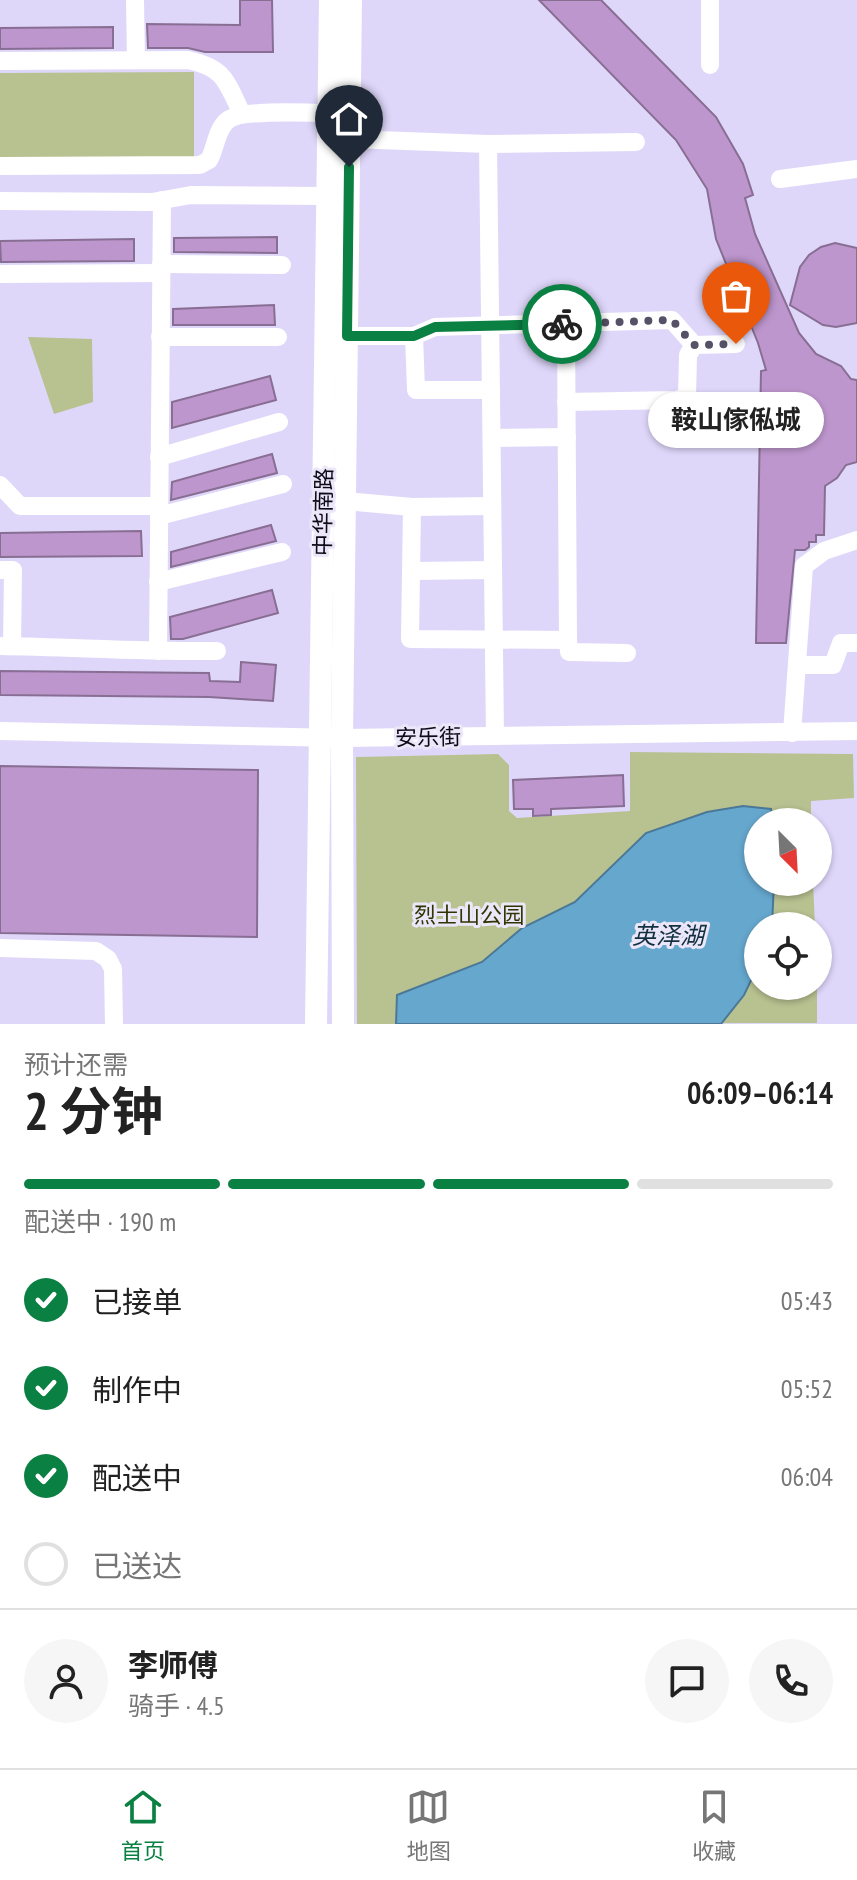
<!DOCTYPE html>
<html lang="zh">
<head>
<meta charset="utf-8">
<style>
	:root { --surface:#fff; --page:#f6f6f6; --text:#222; --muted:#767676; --line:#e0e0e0; --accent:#0b8043 }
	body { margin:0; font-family:"PT Sans Narrow","Noto Sans SC",sans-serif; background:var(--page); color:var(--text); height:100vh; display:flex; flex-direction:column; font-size:30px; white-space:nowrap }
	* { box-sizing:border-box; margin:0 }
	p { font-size:26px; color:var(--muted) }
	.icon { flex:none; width:44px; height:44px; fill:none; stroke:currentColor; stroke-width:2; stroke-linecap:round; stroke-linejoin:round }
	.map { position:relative; height:1024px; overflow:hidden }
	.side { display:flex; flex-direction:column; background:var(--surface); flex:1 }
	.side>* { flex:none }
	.needle { width:52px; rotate:156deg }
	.fabs { position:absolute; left:744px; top:808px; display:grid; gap:16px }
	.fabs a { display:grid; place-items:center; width:88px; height:88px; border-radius:50%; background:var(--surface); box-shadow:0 2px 6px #0004; font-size:40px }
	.pin { position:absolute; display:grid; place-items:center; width:68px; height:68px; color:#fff; margin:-82px -34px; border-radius:50% 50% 50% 0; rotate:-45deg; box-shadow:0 0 8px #0007 }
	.pin .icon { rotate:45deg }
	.courier { position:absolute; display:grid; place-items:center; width:80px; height:80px; margin:-40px; border:6px solid #0b8043; border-radius:50%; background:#fff; color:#222; box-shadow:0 2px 10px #0007 }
	.bubble { position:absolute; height:56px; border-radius:28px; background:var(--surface); box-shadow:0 2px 6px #0004; font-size:26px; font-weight:700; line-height:56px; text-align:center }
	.head em { font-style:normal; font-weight:700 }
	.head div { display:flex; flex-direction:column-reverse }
	.head { display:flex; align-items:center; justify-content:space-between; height:136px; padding:0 24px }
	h1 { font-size:52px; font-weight:700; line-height:60px }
	.bar { display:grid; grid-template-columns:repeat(4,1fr); gap:12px 8px; align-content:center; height:96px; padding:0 24px }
	.bar i { height:10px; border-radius:6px; background:var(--line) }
	.bar .selected { background:var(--accent) }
	.bar p { grid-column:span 4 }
	.line { display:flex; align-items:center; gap:20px; padding:0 24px; border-top:2px solid var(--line) }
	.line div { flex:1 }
	.round { display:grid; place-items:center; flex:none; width:84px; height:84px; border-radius:42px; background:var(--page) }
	ol { padding:0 24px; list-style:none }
	li { display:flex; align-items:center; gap:24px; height:88px }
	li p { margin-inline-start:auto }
	li .icon { padding:8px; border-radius:50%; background:var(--accent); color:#fff; stroke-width:4 }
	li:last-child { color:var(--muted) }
	li i { width:44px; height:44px; border:4px solid var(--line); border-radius:50% }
	.dock { display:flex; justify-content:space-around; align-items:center; height:112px; border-top:2px solid var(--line); background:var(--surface); font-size:22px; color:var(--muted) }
	.dock a { display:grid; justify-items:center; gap:4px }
	.dock .selected { color:var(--accent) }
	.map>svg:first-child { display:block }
	.green { fill:#b8c190 }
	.water { fill:#66a7ce; stroke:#4b7897; stroke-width:2 }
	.building { fill:#bd96cd; stroke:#886e92; stroke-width:2 }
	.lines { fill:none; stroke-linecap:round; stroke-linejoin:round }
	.minor { stroke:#fff; stroke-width:18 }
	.major { stroke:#fff; stroke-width:22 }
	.done { stroke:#565166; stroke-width:8; stroke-dasharray:0 14.4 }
	.route { stroke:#0b8043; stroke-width:10 }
	.labels { text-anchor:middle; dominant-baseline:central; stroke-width:6; stroke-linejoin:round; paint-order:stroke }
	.street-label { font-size:22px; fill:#0d0917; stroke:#ebe7f9 }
	.park-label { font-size:22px; fill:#2f3400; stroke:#ebe7f9 }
	.water-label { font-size:24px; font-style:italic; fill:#123041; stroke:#ebe7f9 }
</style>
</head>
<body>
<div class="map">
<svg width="857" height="1024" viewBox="0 0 857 1024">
	<rect width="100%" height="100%" fill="#dfd7fa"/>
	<g class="green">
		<polygon points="194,72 194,157 0,158 0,73"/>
		<polygon points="28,337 92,339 93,402 54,414"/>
		<polygon points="630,752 853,754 854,798 811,801 811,822 758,822 758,882 813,882 815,926 758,926 758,986 817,986 817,1023 357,1024 356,757 498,754 509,765 509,811 517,818 630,811"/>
	</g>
	<polygon class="water" points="743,806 771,809 772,822 758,822 758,882 774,882 772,926 758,926 758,966 744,995 721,1024 396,1024 397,995 482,962 522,928 575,902 646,833 707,812"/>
	<g class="building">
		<polygon points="240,0 272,0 273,52 205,52 188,48 148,48 147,24 240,25"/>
		<polygon points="539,0 601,0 716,117 743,164 753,195 745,198 755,234 799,333 816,354 841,366 851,379 857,380 857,462 846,465 837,478 825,486 824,535 816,535 816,542 809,542 809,547 805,550 795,550 786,643 756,643 761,371 766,370 758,343 716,239 707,189 676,140"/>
		<polygon points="113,27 113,48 0,49 0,28"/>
		<polygon points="277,237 277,253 174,252 174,238"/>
		<polygon points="134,239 134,261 1,262 0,241"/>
		<polygon points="835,243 857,248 857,323 836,327 823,325 790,305 800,267 809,255 821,247"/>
		<polygon points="274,305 275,325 173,325 173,309"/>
		<polygon points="270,376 276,400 172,428 172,402"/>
		<polygon points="272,454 277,473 171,500 172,482"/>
		<polygon points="271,525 276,541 171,567 171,552"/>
		<polygon points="141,531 142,556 0,557 0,533"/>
		<polygon points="272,590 278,613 183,639 171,639 170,617"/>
		<polygon points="241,662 276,665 273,701 209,697 0,695 0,671 209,673 210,681 240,682"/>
		<polygon points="0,766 258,770 257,937 0,933"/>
		<polygon points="623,775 624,806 551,809 551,815 533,816 533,809 514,809 513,780"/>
	</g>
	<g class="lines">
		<g class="minor">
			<polyline points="135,0 136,60"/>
			<polyline points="710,0 710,65"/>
			<path d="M0 61 188 60C225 68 226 81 242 114"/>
			<polyline points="350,139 488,144 636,142"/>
			<polyline points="488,144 495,736"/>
			<path d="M0 166 200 165 209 160C216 148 216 129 228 120 242 109 308 113 329 113"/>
			<polyline points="780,179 857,169"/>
			<polyline points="0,201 152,202 191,195 328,196"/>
			<polyline points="161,264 282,265"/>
			<polyline points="0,274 161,273"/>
			<polyline points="566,324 568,640"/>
			<polyline points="347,336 414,336 435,327 672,320 694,345 736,344"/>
			<polyline points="414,336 416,390 491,390"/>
			<polyline points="160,337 278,337"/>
			<polyline points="566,402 677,400 687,396 688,355 694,345"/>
			<polyline points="492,438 567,437"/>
			<polyline points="159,457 279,422"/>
			<polyline points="0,485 20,506 159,506"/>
			<polyline points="345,501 412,507 410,639 568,640 569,652 627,653"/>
			<polyline points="412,507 492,506"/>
			<polyline points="159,516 283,484"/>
			<polyline points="0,570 13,570 12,646"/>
			<polyline points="411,571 493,570"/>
			<polyline points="158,582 282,552"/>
			<path d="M0 646C72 647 145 652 217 651"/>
			<polyline points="158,651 162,200"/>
			<polyline points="798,665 833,665 841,643 857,643"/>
			<polyline points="0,731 342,738 857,731"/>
			<polyline points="792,733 804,566 824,551 857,540"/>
			<polyline points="0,948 96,951 108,959 113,969 114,1024"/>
		</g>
		<g class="major">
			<polyline points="316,1024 330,0"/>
			<polyline points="343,1024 342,738 351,0"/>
		</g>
	</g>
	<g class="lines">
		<polyline class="done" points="562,324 672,320 694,345 736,344"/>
		<polyline class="route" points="349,167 347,336 414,336 435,327 562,324"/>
	</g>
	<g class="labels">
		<g class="street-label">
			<text transform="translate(323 512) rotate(-89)">中华南路</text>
			<text transform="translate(428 737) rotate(-1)">安乐街</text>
		</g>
		<g class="park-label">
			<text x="469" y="915">烈士山公园</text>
		</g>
		<g class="water-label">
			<text x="668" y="935">英泽湖</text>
		</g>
	</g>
</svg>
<div class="fabs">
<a><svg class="needle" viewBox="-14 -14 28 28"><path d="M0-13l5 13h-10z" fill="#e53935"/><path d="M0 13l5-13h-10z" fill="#767676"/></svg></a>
<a><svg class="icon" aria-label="locate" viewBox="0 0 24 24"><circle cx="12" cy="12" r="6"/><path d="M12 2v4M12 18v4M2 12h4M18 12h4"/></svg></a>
</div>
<div class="pin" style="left:736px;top:344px;background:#ea580c"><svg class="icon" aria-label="bag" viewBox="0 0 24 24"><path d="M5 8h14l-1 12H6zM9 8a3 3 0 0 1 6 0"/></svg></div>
<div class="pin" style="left:349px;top:167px;background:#1f2937"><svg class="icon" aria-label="home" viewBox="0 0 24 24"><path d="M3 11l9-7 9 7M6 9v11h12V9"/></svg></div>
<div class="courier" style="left:562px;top:324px"><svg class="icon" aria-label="bike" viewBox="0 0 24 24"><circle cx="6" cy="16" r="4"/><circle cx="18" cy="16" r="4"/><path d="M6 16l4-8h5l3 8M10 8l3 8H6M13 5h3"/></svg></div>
<div class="bubble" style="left:648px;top:392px;width:176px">鞍山傢俬城</div>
</div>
<section class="side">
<div class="head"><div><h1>2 分钟</h1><p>预计还需</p></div><em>06:09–06:14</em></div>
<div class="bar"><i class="selected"></i><i class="selected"></i><i class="selected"></i><i></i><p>配送中 · 190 m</p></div>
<ol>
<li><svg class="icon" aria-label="check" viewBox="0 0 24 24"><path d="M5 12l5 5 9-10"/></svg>已接单<p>05:43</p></li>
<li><svg class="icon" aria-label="check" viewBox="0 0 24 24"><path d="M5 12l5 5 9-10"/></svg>制作中<p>05:52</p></li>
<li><svg class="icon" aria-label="check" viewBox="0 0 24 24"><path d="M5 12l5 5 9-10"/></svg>配送中<p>06:04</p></li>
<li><i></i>已送达</li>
</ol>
<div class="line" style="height:144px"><a class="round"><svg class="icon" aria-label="person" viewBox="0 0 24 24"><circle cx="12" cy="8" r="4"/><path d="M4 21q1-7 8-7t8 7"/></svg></a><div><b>李师傅</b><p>骑手 · 4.5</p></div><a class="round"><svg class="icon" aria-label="chat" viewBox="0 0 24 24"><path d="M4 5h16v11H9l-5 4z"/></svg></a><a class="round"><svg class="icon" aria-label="phone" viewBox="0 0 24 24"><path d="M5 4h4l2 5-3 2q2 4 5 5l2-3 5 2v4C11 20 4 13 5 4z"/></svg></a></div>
</section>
<nav class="dock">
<a class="selected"><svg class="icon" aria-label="home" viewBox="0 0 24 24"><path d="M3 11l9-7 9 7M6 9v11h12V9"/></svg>首页</a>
<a><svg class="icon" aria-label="map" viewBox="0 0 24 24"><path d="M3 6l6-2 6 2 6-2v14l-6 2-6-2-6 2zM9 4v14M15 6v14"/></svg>地图</a>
<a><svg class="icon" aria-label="saved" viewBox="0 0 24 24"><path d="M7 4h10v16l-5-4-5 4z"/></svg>收藏</a>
</nav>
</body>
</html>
